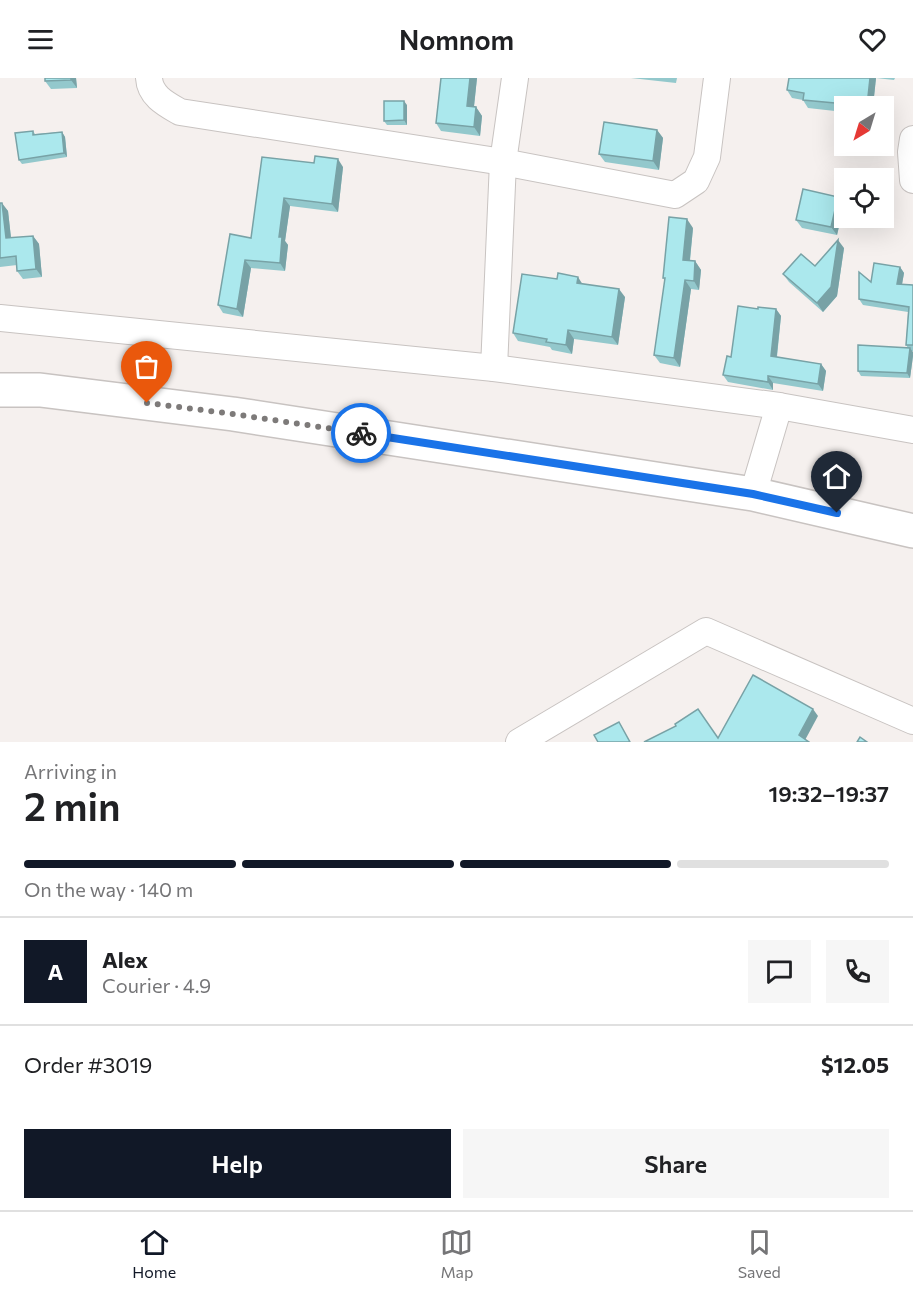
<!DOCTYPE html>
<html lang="en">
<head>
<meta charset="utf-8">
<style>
	:root { --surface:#fff; --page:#f6f6f6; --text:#202124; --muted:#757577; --line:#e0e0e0; --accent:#111827 }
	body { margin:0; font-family:Commissioner,sans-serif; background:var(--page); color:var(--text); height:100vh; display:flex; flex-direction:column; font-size:22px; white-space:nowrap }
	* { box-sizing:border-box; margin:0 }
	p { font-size:20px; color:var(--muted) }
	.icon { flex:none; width:33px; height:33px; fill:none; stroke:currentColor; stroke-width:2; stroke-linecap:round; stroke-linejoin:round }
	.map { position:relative; height:664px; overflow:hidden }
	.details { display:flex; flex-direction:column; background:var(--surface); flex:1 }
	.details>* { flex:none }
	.needle { width:39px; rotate:218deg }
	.controls { position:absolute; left:834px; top:18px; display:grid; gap:12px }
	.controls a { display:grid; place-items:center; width:60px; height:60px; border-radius:0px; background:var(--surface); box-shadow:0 6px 24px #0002; font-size:30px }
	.pin { position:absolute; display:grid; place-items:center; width:51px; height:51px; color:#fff; margin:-62px -26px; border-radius:50% 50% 50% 0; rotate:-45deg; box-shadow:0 0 6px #0007 }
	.pin .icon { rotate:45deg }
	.courier { position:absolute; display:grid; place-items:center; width:60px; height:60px; margin:-30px; border:4px solid #1a73e8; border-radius:50%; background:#fff; color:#222; box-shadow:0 2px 8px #0007 }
	.summary em { font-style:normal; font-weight:600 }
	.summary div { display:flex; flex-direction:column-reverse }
	.summary { display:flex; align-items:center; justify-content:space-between; height:102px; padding:0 24px }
	h1 { font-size:39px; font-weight:600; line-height:45px }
	.bar { display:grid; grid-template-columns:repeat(4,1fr); gap:9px 6px; align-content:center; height:72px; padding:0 24px }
	.bar i { height:8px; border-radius:4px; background:var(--line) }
	.bar .current { background:var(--accent) }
	.bar p { grid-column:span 4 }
	.line { display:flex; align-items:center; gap:15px; padding:0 24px; border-top:2px solid var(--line) }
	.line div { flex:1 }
	.round { display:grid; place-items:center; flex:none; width:63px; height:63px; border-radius:0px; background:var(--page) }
	.action { display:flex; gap:12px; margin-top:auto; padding:12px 24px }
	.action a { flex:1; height:69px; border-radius:0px; background:var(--accent); color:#fff; font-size:24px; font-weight:600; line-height:69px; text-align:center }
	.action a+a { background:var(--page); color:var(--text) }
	header { display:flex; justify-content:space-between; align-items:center; height:78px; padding:0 24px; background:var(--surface); font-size:27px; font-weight:600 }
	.dock { display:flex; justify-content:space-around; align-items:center; height:84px; border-top:2px solid var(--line); background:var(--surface); font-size:16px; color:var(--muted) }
	.dock a { display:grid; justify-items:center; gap:3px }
	.dock .current { color:var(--accent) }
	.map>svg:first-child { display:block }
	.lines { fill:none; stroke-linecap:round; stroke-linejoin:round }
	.street-casing { stroke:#c8c3c1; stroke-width:28 }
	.secondary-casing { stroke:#c8c3c1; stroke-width:36 }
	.street { stroke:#fff; stroke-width:26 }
	.secondary { stroke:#fff; stroke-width:33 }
	.wall { fill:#93c8cc }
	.shaded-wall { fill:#78a2a6 }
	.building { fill:#abe8ed; stroke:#78a2a6; stroke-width:1.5 }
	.done { stroke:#7d7a79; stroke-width:6; stroke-dasharray:0 10.8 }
	.route { stroke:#1a73e8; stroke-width:8 }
</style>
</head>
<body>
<header><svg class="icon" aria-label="menu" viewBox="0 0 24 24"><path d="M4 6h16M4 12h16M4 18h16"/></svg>Nomnom<svg class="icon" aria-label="heart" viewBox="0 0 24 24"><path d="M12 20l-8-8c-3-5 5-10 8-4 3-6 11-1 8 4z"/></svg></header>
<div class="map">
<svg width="913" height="664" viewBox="0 0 913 664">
	<rect width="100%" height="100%" fill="#f5f0ee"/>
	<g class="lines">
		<defs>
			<g id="street">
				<path d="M149 0C150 18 166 26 180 34L503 84 675 117 696 103 707 79 717 0"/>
				<polyline points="913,61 911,74 913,102"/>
				<polyline points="0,240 494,290 779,328 913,352"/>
				<polyline points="494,290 503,84 515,0"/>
				<polyline points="753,416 779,328"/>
				<polyline points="519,664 706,553 913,643"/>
			</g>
			<polyline id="secondary" points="0,312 40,312 233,336 753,416 913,453"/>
		</defs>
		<use href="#street" class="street-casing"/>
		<use href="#secondary" class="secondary-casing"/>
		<use href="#street" class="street"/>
		<use href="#secondary" class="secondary"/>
	</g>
	<g class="wall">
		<polygon points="45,0 76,0 77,10 51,11 45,3"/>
		<polygon points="441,0 477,0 474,29 476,29 482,38 480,58 441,53 436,45"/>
		<polygon points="631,0 677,0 676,5"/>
		<polygon points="789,0 895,0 894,2 876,0 873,28 844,28 844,34 808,30 803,22 792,20 787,12"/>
		<polygon points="407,27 407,47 387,47 384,43"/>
		<polygon points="657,52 663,60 659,92 605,84 599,76"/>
		<polygon points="33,53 35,56 62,54 65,59 67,79 22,86 19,82"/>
		<polygon points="849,68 879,68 877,77 853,73"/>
		<polygon points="262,79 343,89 338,134 290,128 285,163 288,167 285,193 251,190 243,239 223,235 218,227 251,160"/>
		<polygon points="0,125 8,133 11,160 33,158 39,166 42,199 23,201 17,193 17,187 0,189"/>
		<polygon points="844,127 837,157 802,150 796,142"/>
		<polygon points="693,150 690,183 695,183 701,192 699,212 691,211 680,289 660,285 654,277 665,203 663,200"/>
		<polygon points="844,170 837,218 823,234 789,204 783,196 815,188"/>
		<polygon points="900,189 904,195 902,206 913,207 913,273 912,273 913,278 910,300 861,298 858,293 908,270 906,267 908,234 863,227 859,221 871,204"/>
		<polygon points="582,206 625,219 618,267 574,261 572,276 552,272 550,269 518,263 513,255"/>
		<polygon points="758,231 776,231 781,238 777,279 821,286 826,293 823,313 773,305 773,312 728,304 723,297 731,279"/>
	</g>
	<g class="shaded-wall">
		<polygon points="71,0 76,0 77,10 71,2"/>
		<polygon points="470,0 477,0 473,37 467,28"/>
		<polygon points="870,0 876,0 873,28 867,28"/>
		<polygon points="404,23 407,27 407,47 404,42"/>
		<polygon points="476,29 482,38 480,58 474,49"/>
		<polygon points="657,52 663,60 659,92 653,83"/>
		<polygon points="62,54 65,59 67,79 64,75"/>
		<polygon points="871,68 879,68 877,77 871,69"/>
		<polygon points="338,81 343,89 338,134 332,126"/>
		<polygon points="838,119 844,127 837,157 831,149"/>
		<polygon points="284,120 290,128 285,163 288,167 285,193 280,185 279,159"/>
		<polygon points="2,125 8,133 12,169 6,160"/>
		<polygon points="687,141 693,150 689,190 683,182"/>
		<polygon points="33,158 39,166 42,199 36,191"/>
		<polygon points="838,162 844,170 837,218 823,234 817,225"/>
		<polygon points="245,182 251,190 243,239 237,231"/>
		<polygon points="695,183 701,192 699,212 694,203"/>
		<polygon points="900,189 904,195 901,212 897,206"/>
		<polygon points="578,199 583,207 577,205"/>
		<polygon points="685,202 691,211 680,289 674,280"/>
		<polygon points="619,211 625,219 618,267 612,259"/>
		<polygon points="776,231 781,238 776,285 771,278"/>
		<polygon points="568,252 574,261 572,276 566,267"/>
		<polygon points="910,270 913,274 913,278 910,300 907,295"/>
		<polygon points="821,286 826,293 823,313 818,306"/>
		<polygon points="768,298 773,305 773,312 768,304"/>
		<polygon points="813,631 818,638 804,664 799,657"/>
	</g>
	<g class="building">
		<polygon points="45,0 71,0 71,2 45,3"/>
		<polygon points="441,0 470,0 467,28 476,29 474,49 436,45"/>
		<polygon points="789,0 870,0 867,28 803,22 804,15 787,12"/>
		<polygon points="384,23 404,23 404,42 384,43"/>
		<polygon points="604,44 657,52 653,83 599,76"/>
		<polygon points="33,53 33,57 62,54 64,75 19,82 15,55"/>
		<polygon points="315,78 338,81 332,126 284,120 279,159 282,159 280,185 245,182 237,231 218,227 230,156 251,160 262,79 314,85"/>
		<polygon points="803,111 838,119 831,149 796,142"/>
		<polygon points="0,125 2,125 6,160 33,158 36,191 17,193 16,178 0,180"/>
		<polygon points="669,139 687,141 683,182 695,183 694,203 685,202 674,280 654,277 665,200 663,200"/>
		<polygon points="838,162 831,209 817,225 783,196 801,176 815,188"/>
		<polygon points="874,185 900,189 897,206 913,207 913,267 906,267 909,229 859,221 859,194 871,204"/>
		<polygon points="558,195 578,199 577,205 619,211 612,259 568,252 566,267 546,264 547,261 513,255 522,196 557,201"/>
		<polygon points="738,228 758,231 758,229 776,231 771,278 821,286 818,306 768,298 768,304 723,297 727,278 731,279"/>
		<polygon points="858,267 910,270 907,295 858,293"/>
		<polygon points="753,597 813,631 799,657 809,664 644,664 676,648 675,646 698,631 718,660"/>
		<polygon points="619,644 630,664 598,664 594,657"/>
		<polygon points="860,659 867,664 857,664"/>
	</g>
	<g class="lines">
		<polyline class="done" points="147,325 233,336 361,355"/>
		<polyline class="route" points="361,355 753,416 837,435"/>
	</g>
</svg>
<div class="controls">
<a><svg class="needle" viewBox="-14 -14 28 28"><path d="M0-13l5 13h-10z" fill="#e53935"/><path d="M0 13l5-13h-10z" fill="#757577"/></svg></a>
<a><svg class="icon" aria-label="locate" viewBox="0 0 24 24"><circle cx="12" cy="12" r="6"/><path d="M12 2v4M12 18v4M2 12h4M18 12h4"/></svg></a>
</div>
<div class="pin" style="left:147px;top:325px;background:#ea580c"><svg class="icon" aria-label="bag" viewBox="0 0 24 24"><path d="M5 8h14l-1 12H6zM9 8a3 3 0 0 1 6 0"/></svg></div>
<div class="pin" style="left:837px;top:435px;background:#1f2937"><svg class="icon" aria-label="home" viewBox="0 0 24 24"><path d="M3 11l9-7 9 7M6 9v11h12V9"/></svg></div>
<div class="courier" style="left:361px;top:355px"><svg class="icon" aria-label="bike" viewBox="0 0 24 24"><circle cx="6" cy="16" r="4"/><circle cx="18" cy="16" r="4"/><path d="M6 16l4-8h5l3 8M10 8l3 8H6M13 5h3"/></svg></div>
</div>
<section class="details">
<div class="summary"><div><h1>2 min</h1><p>Arriving in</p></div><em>19:32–19:37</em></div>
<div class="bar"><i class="current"></i><i class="current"></i><i class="current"></i><i></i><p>On the way · 140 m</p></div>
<div class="line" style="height:108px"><b class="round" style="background:var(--accent);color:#fff">A</b><div><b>Alex</b><p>Courier · 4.9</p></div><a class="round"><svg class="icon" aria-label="chat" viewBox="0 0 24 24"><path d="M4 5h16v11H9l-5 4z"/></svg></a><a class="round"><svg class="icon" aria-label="phone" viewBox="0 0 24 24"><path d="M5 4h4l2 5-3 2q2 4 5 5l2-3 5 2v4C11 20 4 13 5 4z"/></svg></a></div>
<div class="line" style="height:78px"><div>Order #3019</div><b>$12.05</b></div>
<div class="action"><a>Help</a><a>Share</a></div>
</section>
<nav class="dock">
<a class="current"><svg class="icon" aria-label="home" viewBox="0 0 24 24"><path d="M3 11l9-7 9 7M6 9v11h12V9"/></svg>Home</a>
<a><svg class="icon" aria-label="map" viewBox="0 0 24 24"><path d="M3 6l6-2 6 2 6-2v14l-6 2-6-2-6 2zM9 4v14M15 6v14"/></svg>Map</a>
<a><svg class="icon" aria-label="saved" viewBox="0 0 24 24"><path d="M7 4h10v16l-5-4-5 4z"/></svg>Saved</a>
</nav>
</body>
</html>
